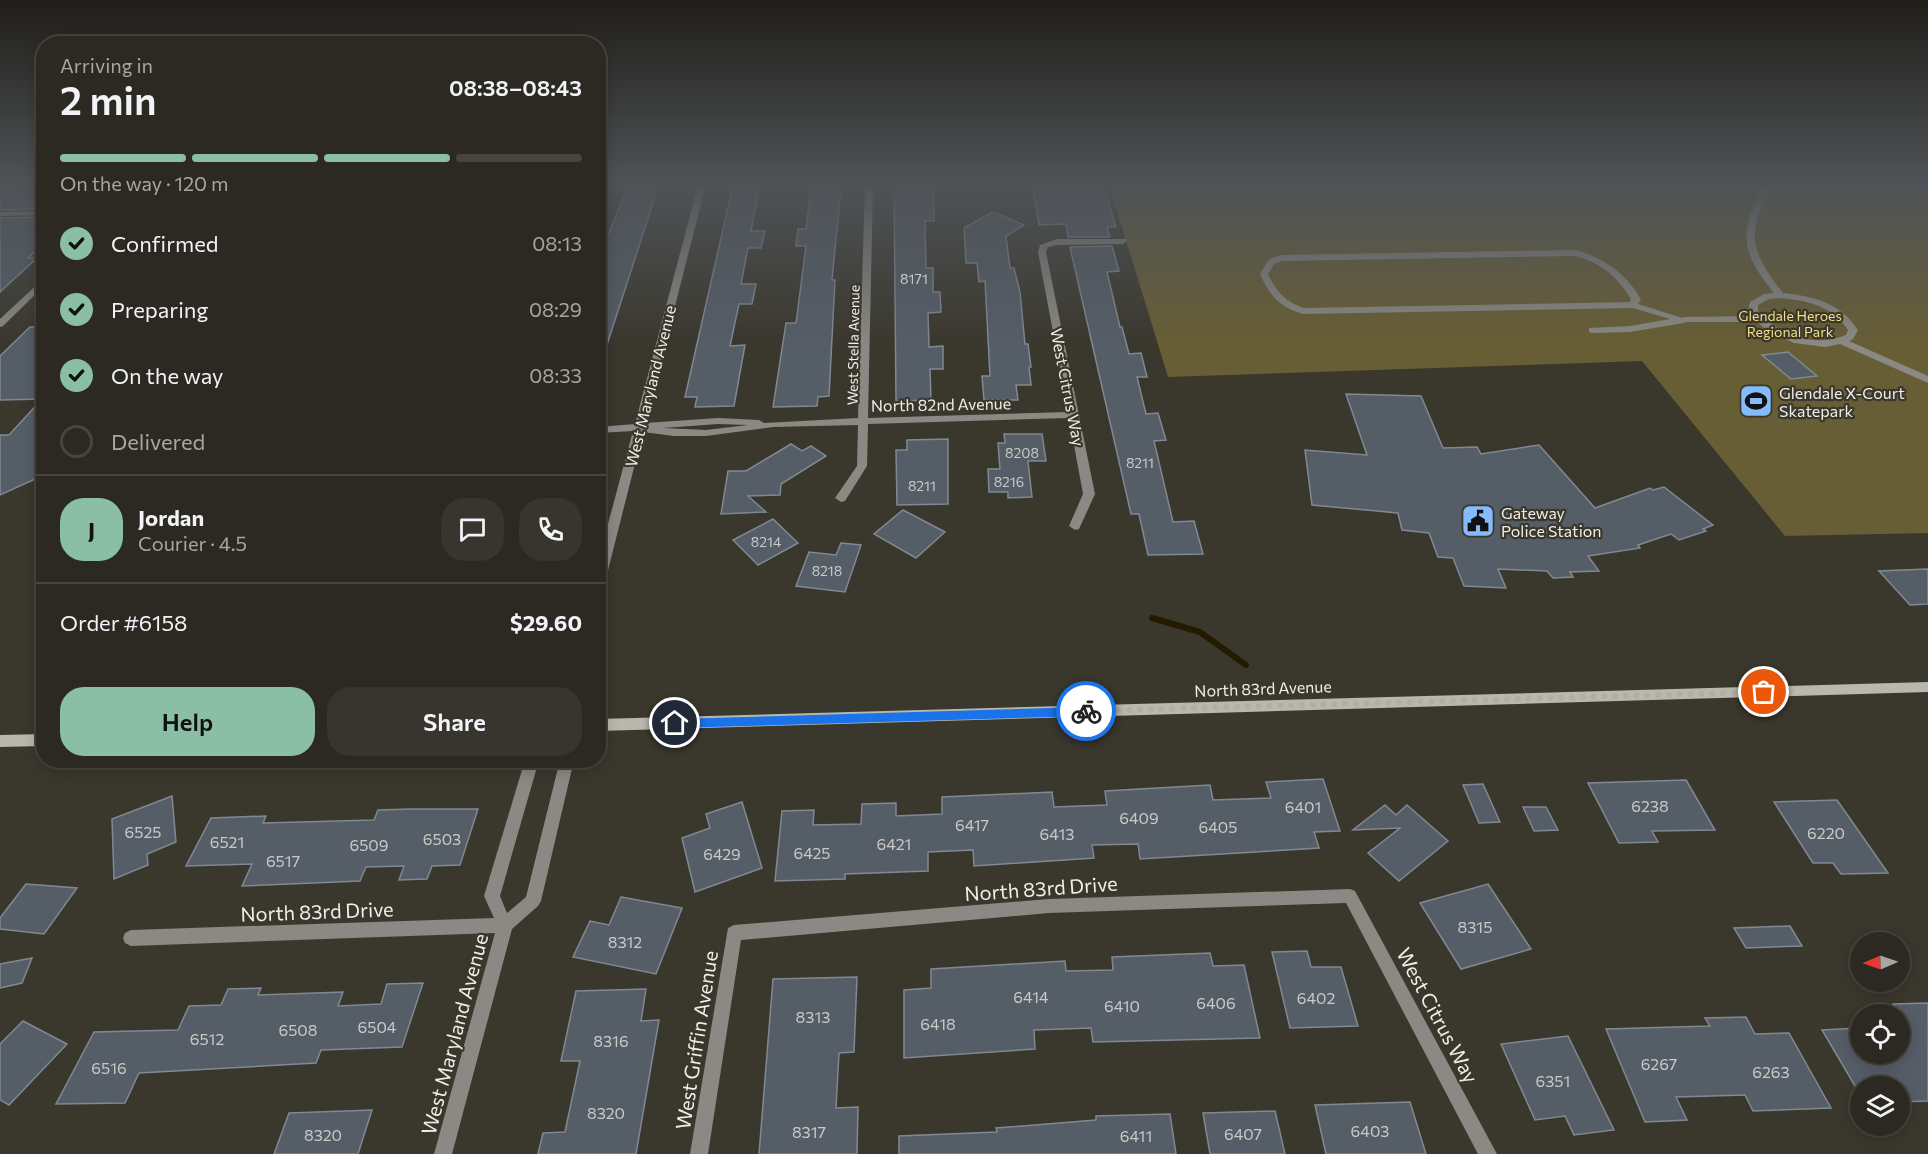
<!DOCTYPE html>
<html lang="en">
<head>
<meta charset="utf-8">
<style>
	:root { --surface:#2c2922; --page:#38352f; --text:#f1f3f6; --muted:#a6a6a5; --line:#484540; --accent:#8abfa5 }
	body { margin:0; font-family:Commissioner,sans-serif; background:var(--page); color:var(--text); height:100vh; display:flex; flex-direction:column; font-size:22px; white-space:nowrap }
	* { box-sizing:border-box; margin:0 }
	p { font-size:20px; color:var(--muted) }
	.icon { flex:none; width:33px; height:33px; fill:none; stroke:currentColor; stroke-width:2; stroke-linecap:round; stroke-linejoin:round }
	.map { position:relative; flex:1; overflow:hidden }
	.panel { position:absolute; left:36px; top:36px; width:570px; height:732px; display:flex; flex-direction:column; background:var(--surface); border-radius:24px; box-shadow:0 3px 15px #0003,0 0 0 2px var(--line) }
	.panel>* { flex:none }
	.needle { width:39px; rotate:268deg }
	.tools { position:absolute; left:1850px; top:932px; display:grid; gap:12px }
	.tools a { display:grid; place-items:center; width:60px; height:60px; border-radius:50%; background:var(--surface); box-shadow:0 3px 15px #0003,0 0 0 2px var(--line); font-size:30px }
	.pin { position:absolute; display:grid; place-items:center; width:51px; height:51px; color:#fff; margin:-26px; border:3px solid #fff; border-radius:50%; box-shadow:0 2px 6px #0007 }
	.courier { position:absolute; display:grid; place-items:center; width:60px; height:60px; margin:-30px; border:4px solid #1a73e8; border-radius:50%; background:#fff; color:#222; box-shadow:0 2px 8px #0007 }
	.summary em { font-style:normal; font-weight:600 }
	.summary div { display:flex; flex-direction:column-reverse }
	.summary { display:flex; align-items:center; justify-content:space-between; height:102px; padding:0 24px }
	h1 { font-size:39px; font-weight:600; line-height:45px }
	.bar { display:grid; grid-template-columns:repeat(4,1fr); gap:9px 6px; align-content:center; height:72px; padding:0 24px }
	.bar i { height:8px; border-radius:4px; background:var(--line) }
	.bar .selected { background:var(--accent) }
	.bar p { grid-column:span 4 }
	.line { display:flex; align-items:center; gap:15px; padding:0 24px; border-top:2px solid var(--line) }
	.line div { flex:1 }
	.round { display:grid; place-items:center; flex:none; width:63px; height:63px; border-radius:24px; background:var(--page) }
	ol { padding:0 24px; list-style:none }
	li { display:flex; align-items:center; gap:18px; height:66px }
	li p { margin-inline-start:auto }
	li .icon { padding:6px; border-radius:50%; background:var(--accent); color:#111; stroke-width:4 }
	li:last-child { color:var(--muted) }
	li i { width:33px; height:33px; border:3px solid var(--line); border-radius:50% }
	.primary-button { display:flex; gap:12px; margin-top:auto; padding:12px 24px }
	.primary-button a { flex:1; height:69px; border-radius:24px; background:var(--accent); color:#111; font-size:24px; font-weight:600; line-height:69px; text-align:center }
	.primary-button a+a { background:var(--page); color:var(--text) }
	.map>svg:first-child { display:block }
	.green { fill:#685e35 }
	.lines { fill:none; stroke-linecap:round; stroke-linejoin:round }
	.stream { stroke:#231b00; stroke-width:6 }
	.building { fill:#555d67; stroke:#808993; stroke-width:1.5 }
	.lane { fill:#8a8983; fill-rule:evenodd }
	.street { fill:#8a8983; fill-rule:evenodd }
	.secondary { fill:#b9b7ae; fill-rule:evenodd }
	.route { fill:#1a73e8 }
	.done { stroke:#b0aea6; stroke-width:6; stroke-dasharray:0 10.8 }
	.labels { text-anchor:middle; dominant-baseline:central; stroke-width:4.5; stroke-linejoin:round; paint-order:stroke }
	.number-label { font-size:14px; fill:#c9cac7 }
	.far-park-label { font-size:14px; fill:#f5df82; stroke:#3a372d }
	.far-street-label { font-size:14px; fill:#f0eee7; stroke:#3a372d }
	.street-label { font-size:16px; fill:#f0eee7; stroke:#3a372d }
	.poi-label { font-size:16px; fill:#f0eee7; stroke:#3a372d; text-anchor:start }
	.near-number-label { font-size:16px; fill:#c9cac7 }
	.near-street-label { font-size:20px; fill:#f0eee7; stroke:#3a372d }
</style>
</head>
<body>
<div class="map">
<svg width="1928" height="1154" viewBox="0 0 1928 1154">
	<rect width="100%" height="100%" fill="#3a372d"/>
	<polygon class="green" points="1109,185 1928,185 1928,533 1785,536 1642,361 1168,377"/>
	<g class="lines">
		<polyline class="stream" points="1152,618 1200,632 1246,665"/>
	</g>
	<g class="building">
		<polygon points="0,185 44,185 44,209 0,210"/>
		<polygon points="628,185 659,185 601,363 598,362 598,249 604,233 609,233"/>
		<polygon points="733,185 760,185 751,231 765,231 761,248 748,248 741,284 756,284 752,304 739,304 730,346 745,345 734,406 695,407 697,397 685,397"/>
		<polygon points="933,185 934,221 925,221 926,268 933,268 933,292 940,292 941,312 928,313 929,347 943,346 943,369 930,369 931,400 896,401 894,186"/>
		<polygon points="1044,185 1103,185 1116,227 1107,227 1110,237 1068,237 1066,224 1039,225 1033,190"/>
		<polygon points="811,189 841,189 832,280 835,280 829,396 818,397 817,406 773,407 786,323 796,323 806,246 796,246 798,229 806,229"/>
		<polygon points="993,212 1024,225 1006,236 1010,268 1014,268 1020,292 1025,344 1028,344 1031,367 1029,367 1031,385 1016,385 1018,400 984,400 982,376 990,376 985,281 979,282 977,263 966,263 964,228"/>
		<polygon points="44,217 44,243 28,258 38,257 0,292 0,218"/>
		<polygon points="1112,246 1119,271 1107,272 1120,327 1122,327 1129,354 1141,353 1147,377 1137,377 1146,414 1158,413 1166,440 1154,441 1173,522 1194,521 1203,554 1148,555 1139,514 1131,514 1070,247"/>
		<polygon points="44,326 44,475 0,495 0,435 9,435 42,399 0,400 0,356 30,327"/>
		<polygon points="1788,352 1817,376 1791,379 1762,355"/>
		<polygon points="1346,394 1421,396 1443,448 1477,447 1481,454 1539,445 1595,508 1650,488 1653,490 1664,487 1713,525 1703,529 1706,531 1679,540 1671,534 1638,545 1640,548 1588,556 1599,571 1570,572 1573,577 1553,578 1547,571 1498,569 1506,588 1464,586 1453,558 1438,557 1429,533 1402,530 1398,513 1312,505 1305,450 1367,455"/>
		<polygon points="1004,434 1042,434 1046,461 1028,461 1032,497 1008,498 1008,492 989,492 988,469 1000,469 998,443 1005,443"/>
		<polygon points="948,439 948,504 897,505 896,450 907,450 907,440"/>
		<polygon points="791,444 802,451 811,446 826,456 781,484 780,495 748,496 766,512 721,514 728,471 746,471"/>
		<polygon points="903,510 945,532 916,558 874,534"/>
		<polygon points="773,519 798,543 758,565 733,540"/>
		<polygon points="841,543 861,545 845,592 796,586 809,552 836,555"/>
		<polygon points="1928,569 1928,604 1910,605 1879,571"/>
		<polygon points="1323,779 1340,831 1314,832 1319,848 1140,859 1138,844 1092,845 1094,858 974,866 973,850 928,852 928,871 845,874 845,879 775,881 782,811 814,810 813,825 861,824 862,804 896,803 896,816 942,814 942,797 1052,792 1054,807 1107,805 1105,791 1210,785 1213,800 1271,798 1266,782"/>
		<polygon points="1686,780 1715,830 1652,831 1658,842 1619,843 1588,783"/>
		<polygon points="1483,784 1500,822 1479,823 1463,785"/>
		<polygon points="172,796 176,842 147,854 148,865 114,879 112,819"/>
		<polygon points="1837,800 1888,873 1841,874 1833,863 1813,863 1774,802"/>
		<polygon points="742,802 762,868 695,892 682,838 710,828 706,814"/>
		<polygon points="1385,805 1396,815 1407,805 1448,841 1399,881 1368,853 1400,828 1353,830"/>
		<polygon points="1523,807 1546,807 1558,830 1534,831"/>
		<polygon points="410,809 478,809 460,865 432,866 427,879 399,880 404,866 366,867 360,881 242,886 252,864 186,866 211,818 266,816 263,823 374,820 378,810"/>
		<polygon points="26,884 77,888 44,934 0,929 0,918"/>
		<polygon points="1488,884 1531,949 1461,969 1420,903"/>
		<polygon points="621,897 682,908 656,974 573,957 590,921 609,925"/>
		<polygon points="1790,926 1802,946 1746,948 1734,928"/>
		<polygon points="1307,951 1311,967 1341,967 1358,1026 1290,1028 1272,952"/>
		<polygon points="1210,953 1213,966 1244,965 1260,1038 1093,1042 1091,1028 1034,1030 1035,1049 904,1058 904,990 931,988 931,969 1065,961 1066,971 1113,970 1112,957"/>
		<polygon points="32,958 22,983 0,988 0,964"/>
		<polygon points="857,977 854,1052 839,1053 836,1108 858,1107 857,1154 759,1154 773,979"/>
		<polygon points="423,983 402,1047 321,1050 316,1063 139,1073 125,1103 56,1104 94,1032 178,1030 189,1006 221,1005 228,989 261,988 258,995 343,992 338,1006 381,1004 387,984"/>
		<polygon points="646,989 641,1021 659,1020 636,1154 538,1154 543,1133 565,1132 580,1061 561,1061 576,991"/>
		<polygon points="1928,1003 1928,1101 1899,1102 1899,1086 1855,1086 1822,1030 1860,1028 1860,1053 1899,1053 1899,1013 1893,1004"/>
		<polygon points="1746,1017 1755,1034 1789,1033 1831,1108 1753,1111 1745,1095 1676,1097 1687,1120 1645,1122 1606,1029 1710,1026 1705,1018"/>
		<polygon points="23,1021 67,1044 9,1105 0,1100 0,1044"/>
		<polygon points="1568,1036 1614,1130 1574,1135 1565,1116 1535,1120 1501,1044"/>
		<polygon points="1410,1102 1426,1154 1326,1154 1315,1105"/>
		<polygon points="372,1110 358,1154 274,1154 289,1113"/>
		<polygon points="1275,1111 1285,1154 1210,1154 1203,1113"/>
		<polygon points="1170,1114 1176,1154 899,1154 899,1136 997,1132 996,1128 1096,1120 1096,1116"/>
	</g>
	<g class="lines">
		<path class="lane" d="M1575 250C1605 258 1625 273 1641 299L1638 304 1689 320 1684 323 1630 332 1592 333 1589 332V328L1630 326 1670 319 1633 308 1303 314C1280 308 1269 295 1260 274L1269 259 1281 255ZM1575 256C1600 262 1618 277 1631 299L1630 302 1304 308C1285 302 1276 291 1268 274L1275 263 1282 261Z"/>
		<g class="street">
			<path d="M698 185H706L645 423 718 418 759 420 764 423 858 418 865 185H873L868 418 1068 412 1038 252 1040 245 1057 239H1126L1127 241 1123 244 1057 245 1048 247 1046 252 1095 494 1079 529 1075 530 1069 526 1083 494 1069 418 868 424 867 466 845 501 841 502 835 498 857 466 858 425 773 427 706 436H674L643 432 604 586 598 590V561L633 431 598 433V427L635 424ZM718 424 748 425 706 430 663 428Z"/>
			<path d="M1765 185H1773C1746 232 1749 250 1783 293 1813 296 1841 303 1858 330L1853 339 1849 341 1928 376V383L1840 344 1825 347 1794 343 1768 331 1757 322H1681L1679 320 1684 317 1753 316 1748 311 1750 302 1764 294 1774 293C1740 251 1738 232 1765 185ZM1780 298C1806 300 1833 306 1848 330L1846 335C1815 348 1779 336 1758 311V305L1769 299Z"/>
			<polygon points="44,211 44,215 0,216 0,212"/>
			<polygon points="44,278 44,286 3,326 0,327 0,319"/>
			<polygon points="525,760 539,760 500,896 507,913 526,897 560,760 574,760 541,901 538,906 512,929 452,1154 434,1154 495,933 131,946 125,943 123,938 125,933 131,930 494,918 484,896"/>
			<polygon points="1350,889 1355,891 1497,1154 1478,1154 1346,903 1049,913 741,940 708,1154 690,1154 728,928 734,925 1049,899"/>
		</g>
		<g class="secondary">
			<polygon points="1928,682 1928,692 598,731 598,719"/>
			<polygon points="44,734 44,746 0,747 0,735"/>
		</g>
	</g>
	<linearGradient id="sky" x2="0" y2="1"><stop stop-color="#201e19"/><stop offset="0.53" stop-color="#4f5357"/><stop offset="1" stop-color="#4f5357" stop-opacity="0"/></linearGradient>
	<rect width="1928" height="346" fill="url(#sky)"/>
	<polygon class="route" points="1086,707 1092,711 1086,716 675,728 669,723 675,719"/>
	<g class="lines">
		<polyline class="done" points="1086,711 1764,692"/>
	</g>
	<defs>
		<symbol id="stadium-square" viewBox="-11 -11 22 22"><rect x="-9" y="-9" width="18" height="18" rx="4" fill="#85bbfb" stroke="#3a372d"/><path d="M0-5a6.5 5 0 1 0 0 10a6.5 5 0 1 0 0-10ZM-3.5-1.8h7v3.6h-7Z" fill="#111"/></symbol>
		<symbol id="civic-square" viewBox="-11 -11 22 22"><rect x="-9" y="-9" width="18" height="18" rx="4" fill="#85bbfb" stroke="#3a372d"/><path d="M-.6-6.5H3V-4.5H.6V-3L4-1V1h2V6H-6V1h2V-1L-.6-3ZM-1.2 2.5V6h2.4V2.5Z" fill="#111"/></symbol>
	</defs>
	<g fill-rule="evenodd">
		<use href="#stadium-square" x="1737" y="382" width="38" height="38"/>
		<use href="#civic-square" x="1459" y="502" width="38" height="38"/>
	</g>
	<g class="labels">
		<g class="number-label">
			<text x="914" y="278">8171</text>
			<text x="1022" y="452">8208</text>
			<text x="1140" y="462">8211</text>
			<text x="1009" y="481">8216</text>
			<text x="922" y="485">8211</text>
			<text x="766" y="541">8214</text>
			<text x="827" y="570">8218</text>
		</g>
		<g class="far-park-label">
			<text x="1790" y="315">Glendale Heroes<tspan x="1790" dy="16">Regional Park</tspan></text>
		</g>
		<g class="far-street-label">
			<text transform="translate(853 345) rotate(-89)">West Stella Avenue</text>
		</g>
		<g class="street-label">
			<text transform="translate(650 386) rotate(-76)">West Maryland Avenue</text>
			<text transform="translate(1068 387) rotate(79)">West Citrus Way</text>
			<text transform="translate(941 404) rotate(-1)">North 82nd Avenue</text>
			<text transform="translate(1263 688) rotate(-2)">North 83rd Avenue</text>
		</g>
		<g class="poi-label">
			<text x="1779" y="392">Glendale X-Court<tspan x="1779" dy="18">Skatepark</tspan></text>
			<text x="1501" y="512">Gateway<tspan x="1501" dy="18">Police Station</tspan></text>
		</g>
		<g class="near-number-label">
			<text x="1650" y="805">6238</text>
			<text x="1303" y="806">6401</text>
			<text x="1139" y="817">6409</text>
			<text x="972" y="824">6417</text>
			<text x="1218" y="826">6405</text>
			<text x="143" y="831">6525</text>
			<text x="1826" y="832">6220</text>
			<text x="1057" y="833">6413</text>
			<text x="442" y="838">6503</text>
			<text x="227" y="841">6521</text>
			<text x="894" y="843">6421</text>
			<text x="369" y="844">6509</text>
			<text x="812" y="852">6425</text>
			<text x="722" y="853">6429</text>
			<text x="283" y="860">6517</text>
			<text x="1475" y="926">8315</text>
			<text x="625" y="941">8312</text>
			<text x="1031" y="996">6414</text>
			<text x="1316" y="997">6402</text>
			<text x="1216" y="1002">6406</text>
			<text x="1122" y="1005">6410</text>
			<text x="813" y="1016">8313</text>
			<text x="938" y="1023">6418</text>
			<text x="377" y="1026">6504</text>
			<text x="298" y="1029">6508</text>
			<text x="207" y="1038">6512</text>
			<text x="611" y="1040">8316</text>
			<text x="1659" y="1063">6267</text>
			<text x="109" y="1067">6516</text>
			<text x="1771" y="1071">6263</text>
			<text x="1553" y="1080">6351</text>
			<text x="606" y="1112">8320</text>
			<text x="1370" y="1130">6403</text>
			<text x="809" y="1131">8317</text>
			<text x="1243" y="1133">6407</text>
			<text x="323" y="1134">8320</text>
			<text x="1136" y="1135">6411</text>
		</g>
		<g class="near-street-label">
			<text transform="translate(1041 888) rotate(-4)">North 83rd Drive</text>
			<text transform="translate(317 911) rotate(-2)">North 83rd Drive</text>
			<text transform="translate(1438 1015) rotate(62)">West Citrus Way</text>
			<text transform="translate(454 1034) rotate(-75)">West Maryland Avenue</text>
			<text transform="translate(696 1040) rotate(-81)">West Griffin Avenue</text>
		</g>
	</g>
</svg>
<div class="tools">
<a><svg class="needle" viewBox="-14 -14 28 28"><path d="M0-13l5 13h-10z" fill="#e53935"/><path d="M0 13l5-13h-10z" fill="#a6a6a5"/></svg></a>
<a><svg class="icon" aria-label="locate" viewBox="0 0 24 24"><circle cx="12" cy="12" r="6"/><path d="M12 2v4M12 18v4M2 12h4M18 12h4"/></svg></a>
<a><svg class="icon" aria-label="layers" viewBox="0 0 24 24"><path d="M12 4l9 5-9 5-9-5zM3 14l9 5 9-5"/></svg></a>
</div>
<div class="pin" style="left:1764px;top:692px;background:#ea580c"><svg class="icon" aria-label="bag" viewBox="0 0 24 24"><path d="M5 8h14l-1 12H6zM9 8a3 3 0 0 1 6 0"/></svg></div>
<div class="pin" style="left:675px;top:723px;background:#1f2937"><svg class="icon" aria-label="home" viewBox="0 0 24 24"><path d="M3 11l9-7 9 7M6 9v11h12V9"/></svg></div>
<div class="courier" style="left:1086px;top:711px"><svg class="icon" aria-label="bike" viewBox="0 0 24 24"><circle cx="6" cy="16" r="4"/><circle cx="18" cy="16" r="4"/><path d="M6 16l4-8h5l3 8M10 8l3 8H6M13 5h3"/></svg></div>
<section class="panel">
<div class="summary"><div><h1>2 min</h1><p>Arriving in</p></div><em>08:38–08:43</em></div>
<div class="bar"><i class="selected"></i><i class="selected"></i><i class="selected"></i><i></i><p>On the way · 120 m</p></div>
<ol>
<li><svg class="icon" aria-label="check" viewBox="0 0 24 24"><path d="M5 12l5 5 9-10"/></svg>Confirmed<p>08:13</p></li>
<li><svg class="icon" aria-label="check" viewBox="0 0 24 24"><path d="M5 12l5 5 9-10"/></svg>Preparing<p>08:29</p></li>
<li><svg class="icon" aria-label="check" viewBox="0 0 24 24"><path d="M5 12l5 5 9-10"/></svg>On the way<p>08:33</p></li>
<li><i></i>Delivered</li>
</ol>
<div class="line" style="height:108px"><b class="round" style="background:var(--accent);color:#111">J</b><div><b>Jordan</b><p>Courier · 4.5</p></div><a class="round"><svg class="icon" aria-label="chat" viewBox="0 0 24 24"><path d="M4 5h16v11H9l-5 4z"/></svg></a><a class="round"><svg class="icon" aria-label="phone" viewBox="0 0 24 24"><path d="M5 4h4l2 5-3 2q2 4 5 5l2-3 5 2v4C11 20 4 13 5 4z"/></svg></a></div>
<div class="line" style="height:78px"><div>Order #6158</div><b>$29.60</b></div>
<div class="primary-button"><a>Help</a><a>Share</a></div>
</section>
</div>
</body>
</html>
